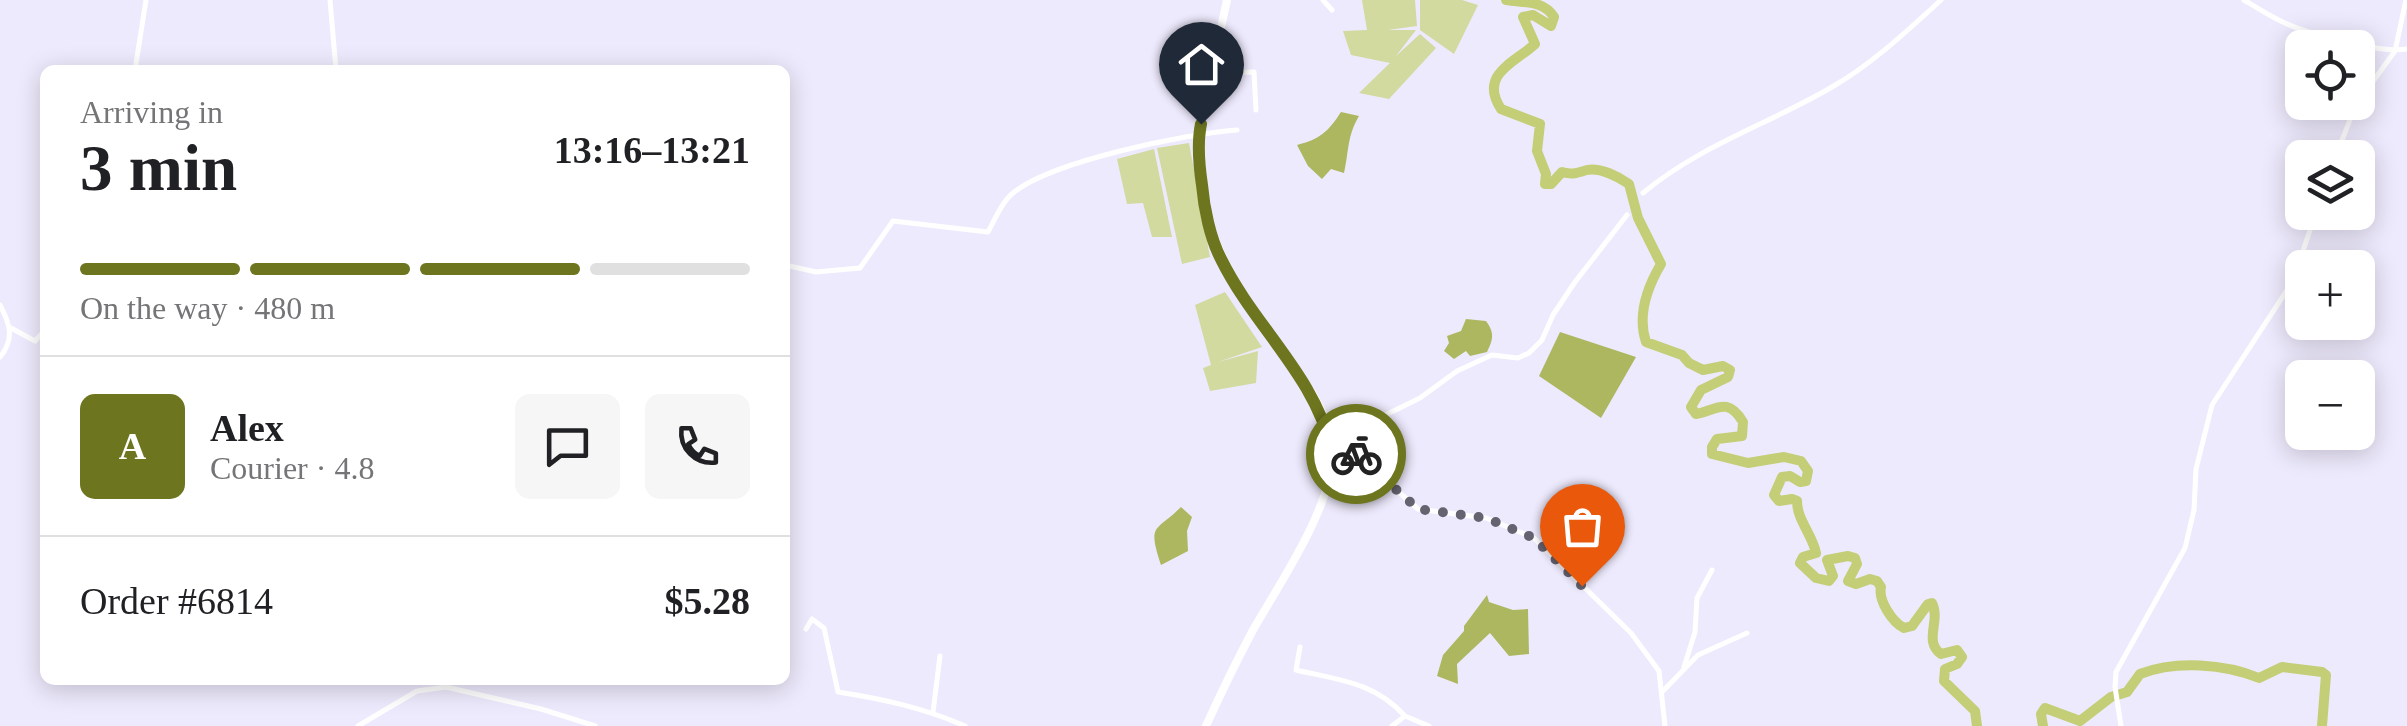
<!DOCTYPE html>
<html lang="en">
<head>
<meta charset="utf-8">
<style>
	:root { --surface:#fff; --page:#f6f6f6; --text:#202124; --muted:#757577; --line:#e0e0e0; --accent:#6d751e }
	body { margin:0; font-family:"Times New Roman",serif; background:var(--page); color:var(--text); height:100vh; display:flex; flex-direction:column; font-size:38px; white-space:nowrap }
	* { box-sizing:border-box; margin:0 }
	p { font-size:32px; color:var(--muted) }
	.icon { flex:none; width:55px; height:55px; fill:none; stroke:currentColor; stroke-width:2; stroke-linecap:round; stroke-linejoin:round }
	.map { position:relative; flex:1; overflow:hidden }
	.panel { position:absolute; left:40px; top:65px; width:750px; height:620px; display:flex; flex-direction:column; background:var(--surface); border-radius:15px; box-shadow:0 5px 25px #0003 }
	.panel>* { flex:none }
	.buttons { position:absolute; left:2285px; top:30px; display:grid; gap:20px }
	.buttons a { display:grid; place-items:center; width:90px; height:90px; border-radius:15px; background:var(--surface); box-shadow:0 5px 25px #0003; font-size:50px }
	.pin { position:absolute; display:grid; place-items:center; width:85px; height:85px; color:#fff; margin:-102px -42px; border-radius:50% 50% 50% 0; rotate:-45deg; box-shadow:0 0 10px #0007 }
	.pin .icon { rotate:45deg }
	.courier { position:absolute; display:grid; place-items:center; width:100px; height:100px; margin:-50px; border:8px solid #6d751e; border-radius:50%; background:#fff; color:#222; box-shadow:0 2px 12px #0007 }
	.headline em { font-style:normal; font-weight:800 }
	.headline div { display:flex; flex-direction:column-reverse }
	.headline { display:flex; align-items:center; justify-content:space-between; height:170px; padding:0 40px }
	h1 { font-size:65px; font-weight:800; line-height:75px }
	.bar { display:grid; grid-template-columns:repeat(4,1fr); gap:15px 10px; align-content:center; height:120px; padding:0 40px }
	.bar i { height:12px; border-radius:8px; background:var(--line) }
	.bar .current { background:var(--accent) }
	.bar p { grid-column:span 4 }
	.line { display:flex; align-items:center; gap:25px; padding:0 40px; border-top:2px solid var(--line) }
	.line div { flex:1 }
	.round { display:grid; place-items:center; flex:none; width:105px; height:105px; border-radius:15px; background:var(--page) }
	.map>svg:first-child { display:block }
	.green { fill:#d2da9f }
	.forest { fill:#adb75f }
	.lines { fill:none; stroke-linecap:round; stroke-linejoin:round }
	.river { stroke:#c4ce76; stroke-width:10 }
	.street { stroke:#fff; stroke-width:5 }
	.primary { stroke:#fff; stroke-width:8 }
	.done { stroke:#666371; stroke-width:10; stroke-dasharray:0 18 }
	.route { stroke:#6d751e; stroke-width:12 }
</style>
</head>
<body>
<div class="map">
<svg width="2407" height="726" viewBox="0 0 2407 726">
	<rect width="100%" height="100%" fill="#eeeafd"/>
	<g class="green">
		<polygon points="1362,0 1415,0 1417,26 1388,30 1416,30 1396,56 1420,34 1436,48 1389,99 1359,93 1390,63 1351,55 1343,31 1367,30"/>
		<polygon points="1420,0 1462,0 1478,5 1454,54 1420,30"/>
		<polygon points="1189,143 1210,257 1182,264 1157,148"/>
		<polygon points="1154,149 1172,237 1152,237 1143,203 1127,204 1117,159"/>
		<polygon points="1225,292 1262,347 1218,362 1258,351 1256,383 1210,391 1203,368 1211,365 1195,305"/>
	</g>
	<g class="forest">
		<path d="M1341 112 1359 116C1347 136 1349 151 1344 173L1331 169 1322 179 1308 166 1297 145C1320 139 1328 132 1341 112Z"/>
		<path d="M1466 319 1486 321C1495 333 1493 340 1487 352L1470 356 1466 351 1454 359 1444 351 1449 343 1447 336 1461 331Z"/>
		<polygon points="1560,332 1636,357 1601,418 1539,376"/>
		<path d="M1181 507 1192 517 1187 531 1188 551 1161 565C1147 523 1156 532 1181 507Z"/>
		<polygon points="1487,595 1489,602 1513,610 1528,609 1529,654 1509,656 1490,633 1457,664 1458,684 1437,676 1443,655 1464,631 1464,626"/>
	</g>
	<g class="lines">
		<g class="river">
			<path d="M1506 0C1525 3 1543 0 1554 17L1551 26 1533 15 1523 17 1535 44C1516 62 1478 74 1501 109L1540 124 1537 151 1546 174 1545 184H1551L1562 172C1574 175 1576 173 1587 170 1600 167 1619 177 1629 184L1638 218 1661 264C1648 286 1637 315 1646 342L1682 355 1689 363 1703 370 1723 366 1730 370 1728 377 1701 390 1691 407 1696 414C1717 410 1727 396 1743 422L1742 436 1717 439 1712 447V454L1748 463 1784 457 1801 461 1808 471 1806 481 1800 482 1790 476 1782 477 1774 495 1779 501 1792 499 1797 501C1797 520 1812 534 1816 553L1803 557 1800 563 1816 578 1829 581 1833 576 1827 560 1848 556 1855 558 1857 564 1848 581 1856 584 1870 579 1877 581 1881 587C1878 600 1892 622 1904 628L1912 626 1928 604 1932 603C1941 621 1923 641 1941 654L1957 650 1962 657 1957 664 1945 669 1944 681 1975 711 1977 726"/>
			<path d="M2043 726 2041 714 2045 708 2080 721 2111 697 2127 692 2140 674C2176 660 2225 664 2259 678L2282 667 2322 672 2326 675 2322 726"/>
		</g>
		<g class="street">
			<polyline points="330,0 336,70"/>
			<polyline points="1323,0 1332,10"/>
			<path d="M2244 0C2257 8 2271 17 2285 23 2309 34 2382 54 2407 49"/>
			<polyline points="135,70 146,0"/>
			<polyline points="1212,73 1254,72 1256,110"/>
			<polyline points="2358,102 2395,51 2406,0"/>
			<polyline points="2335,158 2357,102"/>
			<path d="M1643 193C1699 146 1769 124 1832 87 1872 64 1907 31 1941 0"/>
			<path d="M785 265 816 272 860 268 893 221 988 232C995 219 1002 202 1013 193 1052 161 1185 134 1237 130"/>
			<path d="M0 305C10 324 15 339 0 357"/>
			<polyline points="11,328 35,341 45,330"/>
			<polyline points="1342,442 1418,509 1486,518 1534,538 1631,633 1659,671 1665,726"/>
			<polyline points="1332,450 1361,427 1420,398 1457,371 1492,355 1518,358 1529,353 1542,340 1553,315 1575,282 1627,215"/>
			<path d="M806 629 812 619 824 628 838 692C883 699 924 708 965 726"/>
			<path d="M1300 647 1296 670C1339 680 1374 682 1405 716"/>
			<polyline points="1684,667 1695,632 1697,598 1712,570"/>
			<polyline points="1662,692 1698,655 1747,633"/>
			<polyline points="933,712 940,656"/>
			<polyline points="358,726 417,691 446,687 541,709 595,726"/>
			<polyline points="1392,726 1405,716 1429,726"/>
			<polyline points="2121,726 2115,687 2116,672 2185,548 2194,510 2196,469 2212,405 2293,281 2316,212"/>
		</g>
		<path class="primary" d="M1206 726C1221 693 1236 662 1253 630 1279 584 1335 504 1332 450 1329 405 1293 366 1267 331 1224 274 1194 208 1199 134 1202 94 1219 41 1227 0"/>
	</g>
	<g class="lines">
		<polyline class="done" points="1356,454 1418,509 1486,518 1534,538 1582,586"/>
		<path class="route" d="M1201 124C1197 143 1199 165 1202 185 1204 208 1210 238 1221 259 1255 328 1314 374 1332 450L1342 442 1356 454"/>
	</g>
</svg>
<div class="buttons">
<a><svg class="icon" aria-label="locate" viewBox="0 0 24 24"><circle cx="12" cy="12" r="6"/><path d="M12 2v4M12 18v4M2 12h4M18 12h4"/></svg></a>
<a><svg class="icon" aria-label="layers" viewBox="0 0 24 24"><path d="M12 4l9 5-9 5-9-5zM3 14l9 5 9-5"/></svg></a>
<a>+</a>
<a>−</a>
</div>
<div class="pin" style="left:1582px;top:586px;background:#ea580c"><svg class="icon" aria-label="bag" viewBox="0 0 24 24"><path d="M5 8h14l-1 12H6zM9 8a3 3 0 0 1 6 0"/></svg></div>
<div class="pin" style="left:1201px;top:124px;background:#1f2937"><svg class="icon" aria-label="home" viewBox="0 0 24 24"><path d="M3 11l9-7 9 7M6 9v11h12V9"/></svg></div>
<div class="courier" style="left:1356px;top:454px"><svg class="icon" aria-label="bike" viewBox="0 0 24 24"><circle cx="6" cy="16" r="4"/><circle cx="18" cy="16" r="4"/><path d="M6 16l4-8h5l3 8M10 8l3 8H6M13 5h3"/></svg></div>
<section class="panel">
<div class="headline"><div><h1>3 min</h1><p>Arriving in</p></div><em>13:16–13:21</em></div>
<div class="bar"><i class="current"></i><i class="current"></i><i class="current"></i><i></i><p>On the way · 480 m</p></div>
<div class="line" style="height:180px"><b class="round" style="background:var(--accent);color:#fff">A</b><div><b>Alex</b><p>Courier · 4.8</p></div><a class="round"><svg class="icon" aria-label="chat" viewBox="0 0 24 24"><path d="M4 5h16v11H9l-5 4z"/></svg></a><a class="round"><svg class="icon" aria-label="phone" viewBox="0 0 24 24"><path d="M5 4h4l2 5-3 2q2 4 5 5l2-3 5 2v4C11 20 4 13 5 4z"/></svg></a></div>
<div class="line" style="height:130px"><div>Order #6814</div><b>$5.28</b></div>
</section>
</div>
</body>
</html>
